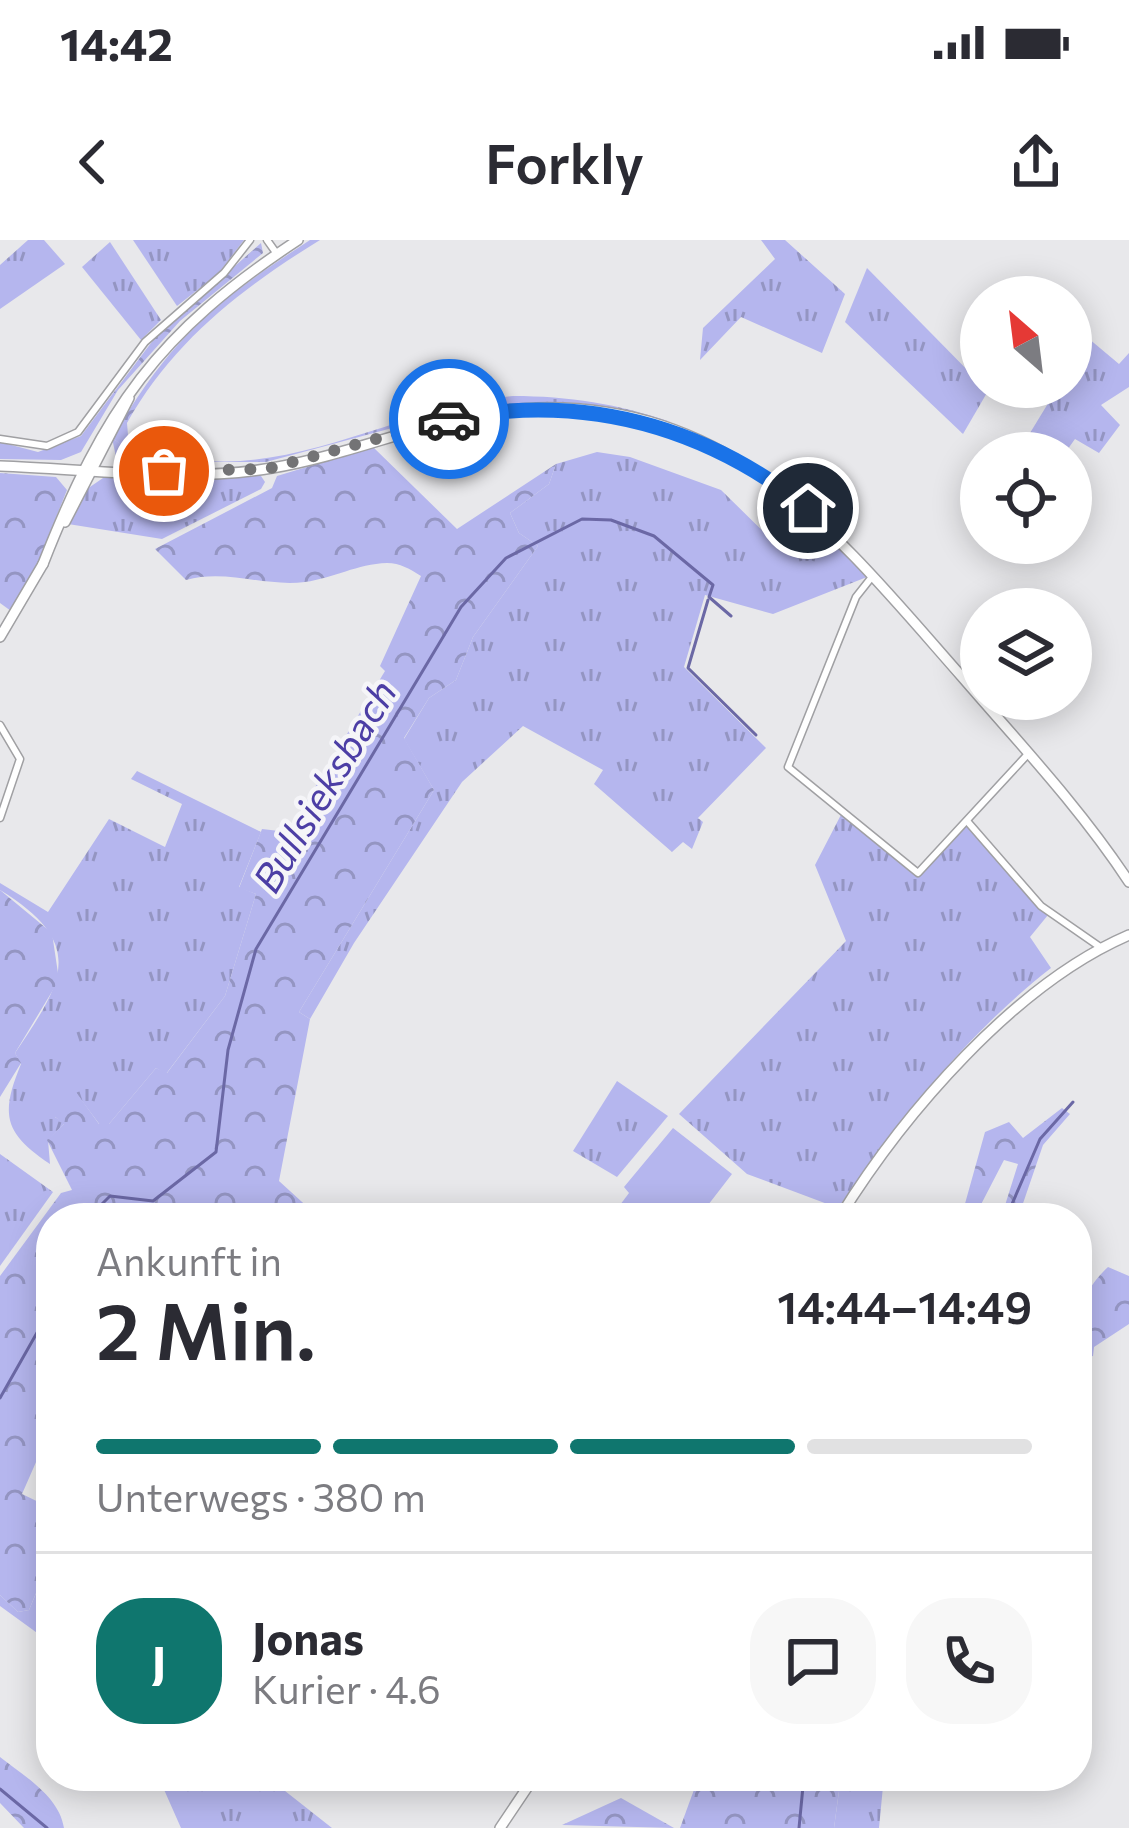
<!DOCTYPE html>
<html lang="de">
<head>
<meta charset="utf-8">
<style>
	:root { --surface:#fff; --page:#f7f7f7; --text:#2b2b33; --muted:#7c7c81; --line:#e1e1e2; --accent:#0f766e }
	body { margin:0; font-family:Commissioner,sans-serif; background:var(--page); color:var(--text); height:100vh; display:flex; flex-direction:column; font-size:45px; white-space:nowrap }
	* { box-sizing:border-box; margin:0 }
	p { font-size:39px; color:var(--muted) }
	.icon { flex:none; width:66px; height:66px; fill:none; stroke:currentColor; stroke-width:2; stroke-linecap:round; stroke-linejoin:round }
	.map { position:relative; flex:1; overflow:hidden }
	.drawer { position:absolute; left:36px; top:963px; width:1056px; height:588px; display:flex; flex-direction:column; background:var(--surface); border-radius:48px; box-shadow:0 6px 30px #0003 }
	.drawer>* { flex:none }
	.needle { width:78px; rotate:332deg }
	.tools { position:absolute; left:960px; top:36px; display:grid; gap:24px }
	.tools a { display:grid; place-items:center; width:132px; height:132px; border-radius:50%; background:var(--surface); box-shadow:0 6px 30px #0003; font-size:60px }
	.pin { position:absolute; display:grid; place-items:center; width:102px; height:102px; color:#fff; margin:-51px; border:6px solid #fff; border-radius:50%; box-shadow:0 3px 12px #0007 }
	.courier { position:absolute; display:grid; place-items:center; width:120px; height:120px; margin:-60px; border:9px solid #1a73e8; border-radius:50%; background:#fff; color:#222; box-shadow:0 3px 15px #0007 }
	.overview em { font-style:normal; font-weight:600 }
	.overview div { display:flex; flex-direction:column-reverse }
	.overview { display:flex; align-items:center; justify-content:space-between; height:204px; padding:0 60px }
	h1 { font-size:78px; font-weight:600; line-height:90px }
	.bar { display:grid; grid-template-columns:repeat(4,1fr); gap:18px 12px; align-content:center; height:144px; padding:0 60px }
	.bar i { height:15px; border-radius:9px; background:var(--line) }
	.bar .current { background:var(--accent) }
	.bar p { grid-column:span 4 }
	.line { display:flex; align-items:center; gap:30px; padding:0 60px; border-top:3px solid var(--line) }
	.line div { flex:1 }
	.round { display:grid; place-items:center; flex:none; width:126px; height:126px; border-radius:48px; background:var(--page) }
	.status { display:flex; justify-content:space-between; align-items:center; height:84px; padding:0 60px; background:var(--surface); direction:ltr }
	.status svg { height:33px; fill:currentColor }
	header { display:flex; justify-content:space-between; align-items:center; height:156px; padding:0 60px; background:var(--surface); font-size:54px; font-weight:600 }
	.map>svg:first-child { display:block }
	.grass { fill:url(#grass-tufts) }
	.forest { fill:url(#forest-crowns) }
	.park { fill:#b5b6ee }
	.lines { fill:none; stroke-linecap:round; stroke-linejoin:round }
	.stream { stroke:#6b68a5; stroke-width:3 }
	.street-casing { stroke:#a0a0a3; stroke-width:9 }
	.secondary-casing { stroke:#a0a0a3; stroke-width:12 }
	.street { stroke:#fff; stroke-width:6 }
	.secondary { stroke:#fff; stroke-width:9 }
	.done { stroke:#737375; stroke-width:12; stroke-dasharray:0 21.6 }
	.route { stroke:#1a73e8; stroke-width:15 }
	.labels { text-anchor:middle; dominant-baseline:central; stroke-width:9; stroke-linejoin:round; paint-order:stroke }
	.water-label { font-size:39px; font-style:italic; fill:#4c3ea5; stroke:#f5f5f8 }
</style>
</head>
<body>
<div class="status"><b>14:42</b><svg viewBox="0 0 49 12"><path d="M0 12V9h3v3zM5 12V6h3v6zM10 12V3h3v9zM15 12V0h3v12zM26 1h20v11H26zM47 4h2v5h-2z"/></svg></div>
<header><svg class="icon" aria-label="back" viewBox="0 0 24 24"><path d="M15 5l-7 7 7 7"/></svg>Forkly<svg class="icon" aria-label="share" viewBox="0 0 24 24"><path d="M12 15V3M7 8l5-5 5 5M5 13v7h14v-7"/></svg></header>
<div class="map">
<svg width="1129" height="1588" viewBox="0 0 1129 1588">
	<defs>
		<pattern id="grass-tufts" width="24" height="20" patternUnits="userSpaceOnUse" patternTransform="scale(3)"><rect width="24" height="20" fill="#b5b6ee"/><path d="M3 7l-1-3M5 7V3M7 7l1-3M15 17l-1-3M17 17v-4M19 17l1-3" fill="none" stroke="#9495c2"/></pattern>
		<pattern id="forest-crowns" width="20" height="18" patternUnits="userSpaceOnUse" patternTransform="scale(3)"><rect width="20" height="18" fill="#b5b6ee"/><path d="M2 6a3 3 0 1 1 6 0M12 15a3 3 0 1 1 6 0" fill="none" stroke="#9495c2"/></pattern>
	</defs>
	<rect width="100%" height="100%" fill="#e8e8eb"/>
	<g class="grass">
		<polygon points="28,0 44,0 65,24 0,69 0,25"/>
		<polygon points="133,0 244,0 218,34 177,66"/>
		<polygon points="761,0 785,0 845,54 822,113 741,77 700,120 703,88 775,19"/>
		<polygon points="110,2 161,80 141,100 82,27"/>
		<polygon points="867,28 988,151 963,194 845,82"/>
		<polygon points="1088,98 1119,124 1129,113 1129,147 1101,165 1120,185 1099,213 1075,199 1065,213 1030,193 1058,147 1071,147 1071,125"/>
		<path d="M513 156C569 156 618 164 671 182L581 163 534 162 433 177 266 222H131L116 217 112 198 143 219 148 207C267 256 394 166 513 156Z"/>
		<polygon points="597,212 630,217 721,250 773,301 810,276 867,337 773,374 705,355 684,427 766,508 698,578 703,582 692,609 683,602 672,612 594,544 603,530 523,486 462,542 354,703 310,779 299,772 434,550 404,499 429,458 456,440 473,397 538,306 519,293 510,273 549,244 556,224"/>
		<polygon points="261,236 265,242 261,249 162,299 68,284 87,249 103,238"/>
		<path d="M137 531 261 592 239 647 256 654 225 756 166 834 156 828 109 884 100 885 76 853 55 877 65 883 48 900 50 924C4 893 0 875 21 824L15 813C63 742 88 704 0 650V643L48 672 109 579 165 607 182 564 131 539Z"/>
		<path d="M844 569 918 630 963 582 1048 675 1030 697 1051 728C966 794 899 881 838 968L747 934 679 874 846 701 815 625Z"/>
		<polygon points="617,841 668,876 617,937 573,911"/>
		<polygon points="0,914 53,952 0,1026"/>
		<polygon points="50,1320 51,1321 51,1403 0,1366 0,1355 18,1372 29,1370"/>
		<polygon points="158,1536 277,1536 280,1547 332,1588 181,1588"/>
		<polygon points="841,1536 884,1536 879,1588 834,1588"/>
	</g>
	<g class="forest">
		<path d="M310 0H320C242 48 172 102 127 183L128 195 148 207 143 220 112 198C171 98 213 63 310 0Z"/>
		<polygon points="261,3 263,13 180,81 118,150 81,212 61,220 0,219 0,202 38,212 81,196 157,95"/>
		<path d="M373 207 457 289 556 224 549 244 510 273 519 293 538 306 473 397 456 440 429 458 404 498 434 550 299 772 310 779 279 941 313 972 258 971 252 978H51V1157L46 1167 51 1188 22 1254 51 1268V1317L29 1370 18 1372 0 1355V1036L61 953 72 950 47 900 64 884 54 876 76 852 99 884H109L156 828 167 833 225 756 256 654 239 648 262 589 288 592 385 431 380 426 421 336C410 329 400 323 387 323 357 324 334 338 305 342 264 347 227 329 186 340L155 309 272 248 277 236Z"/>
		<polygon points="0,233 56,237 67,250 37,325 11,371 0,363"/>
		<polygon points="0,650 52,693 59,740 15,813 21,823 0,857"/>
		<polygon points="1062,868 1070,874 1043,905 1018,978 1001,978 1018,924 1004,920 974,978 961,978 985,892 1009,882 1023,898"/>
		<path d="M1108 1027 1129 1036V1084L1094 1107 1093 1116 1077 1119C1077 1080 1078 1055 1108 1027Z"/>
		<path d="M0 1517C24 1536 59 1556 64 1588H24L0 1563Z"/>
		<polygon points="699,1536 841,1536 834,1588 680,1588"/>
		<polygon points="621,1558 674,1588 562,1585"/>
	</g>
	<polygon class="park" points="673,888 732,934 698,978 611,977 629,953 624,947"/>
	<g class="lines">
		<g class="stream">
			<polyline points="708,360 688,428 756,495"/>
			<polyline points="88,978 110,956 153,961 216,912 228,810 256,709 461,367 506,318 582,279 611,280 654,296 713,345 709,357 731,376"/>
			<polyline points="1006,978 1040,899 1073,862"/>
			<polyline points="0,1158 51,1068"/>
			<polyline points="0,1549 47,1588"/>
			<polyline points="799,1588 804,1536"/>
		</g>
		<defs>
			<g id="street">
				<polyline points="267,0 277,14"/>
				<polyline points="0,199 47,206 78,192 145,102 224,33 250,0"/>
				<polyline points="871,338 856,357 788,527 918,633 1028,514"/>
				<polyline points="0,485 20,519 0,578"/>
				<polyline points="967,581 1041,666 1100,707"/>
			</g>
			<g id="secondary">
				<path d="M0 226C88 229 185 243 272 228 362 213 444 171 536 168 738 162 843 302 963 438 1020 504 1081 569 1129 642"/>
				<polyline points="65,282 129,158"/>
				<path d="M43 324C104 169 157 93 298 0"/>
				<polyline points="0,397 43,324"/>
				<path d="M839 978C904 873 1015 744 1129 695"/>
				<polyline points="500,1588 535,1536"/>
			</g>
		</defs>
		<use href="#street" class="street-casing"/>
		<use href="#secondary" class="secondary-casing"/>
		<use href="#street" class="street"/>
		<use href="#secondary" class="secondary"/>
	</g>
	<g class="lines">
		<polyline class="done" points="164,231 267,229 449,179"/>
		<path class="route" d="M449 179C582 153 701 184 808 268"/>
	</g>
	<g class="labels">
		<g class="water-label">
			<text transform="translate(323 545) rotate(-59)">Bullsieksbach</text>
		</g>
	</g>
</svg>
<div class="tools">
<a><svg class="needle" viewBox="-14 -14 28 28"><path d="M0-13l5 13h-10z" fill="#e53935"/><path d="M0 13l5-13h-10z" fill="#7c7c81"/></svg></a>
<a><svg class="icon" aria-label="locate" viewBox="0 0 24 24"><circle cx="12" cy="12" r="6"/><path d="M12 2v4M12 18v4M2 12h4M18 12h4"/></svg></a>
<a><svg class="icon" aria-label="layers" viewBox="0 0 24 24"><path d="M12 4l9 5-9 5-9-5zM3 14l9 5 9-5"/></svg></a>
</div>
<div class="pin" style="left:164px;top:231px;background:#ea580c"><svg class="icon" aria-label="bag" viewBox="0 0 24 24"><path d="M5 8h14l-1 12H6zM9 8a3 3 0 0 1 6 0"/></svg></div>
<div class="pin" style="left:808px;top:268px;background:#1f2937"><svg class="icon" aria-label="home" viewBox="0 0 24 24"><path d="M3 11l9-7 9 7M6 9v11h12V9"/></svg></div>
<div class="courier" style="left:449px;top:179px"><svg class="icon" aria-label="car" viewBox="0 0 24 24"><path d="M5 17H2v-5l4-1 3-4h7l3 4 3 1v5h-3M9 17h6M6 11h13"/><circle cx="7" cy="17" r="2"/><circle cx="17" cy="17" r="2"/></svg></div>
<section class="drawer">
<div class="overview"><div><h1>2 Min.</h1><p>Ankunft in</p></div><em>14:44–14:49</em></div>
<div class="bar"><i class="current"></i><i class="current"></i><i class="current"></i><i></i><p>Unterwegs · 380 m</p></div>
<div class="line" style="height:216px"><b class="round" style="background:var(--accent);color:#fff">J</b><div><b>Jonas</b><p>Kurier · 4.6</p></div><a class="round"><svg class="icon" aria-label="chat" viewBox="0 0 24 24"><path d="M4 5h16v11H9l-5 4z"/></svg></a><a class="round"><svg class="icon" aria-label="phone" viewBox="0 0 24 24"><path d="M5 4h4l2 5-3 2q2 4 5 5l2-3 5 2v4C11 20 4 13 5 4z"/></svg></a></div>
</section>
</div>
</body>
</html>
